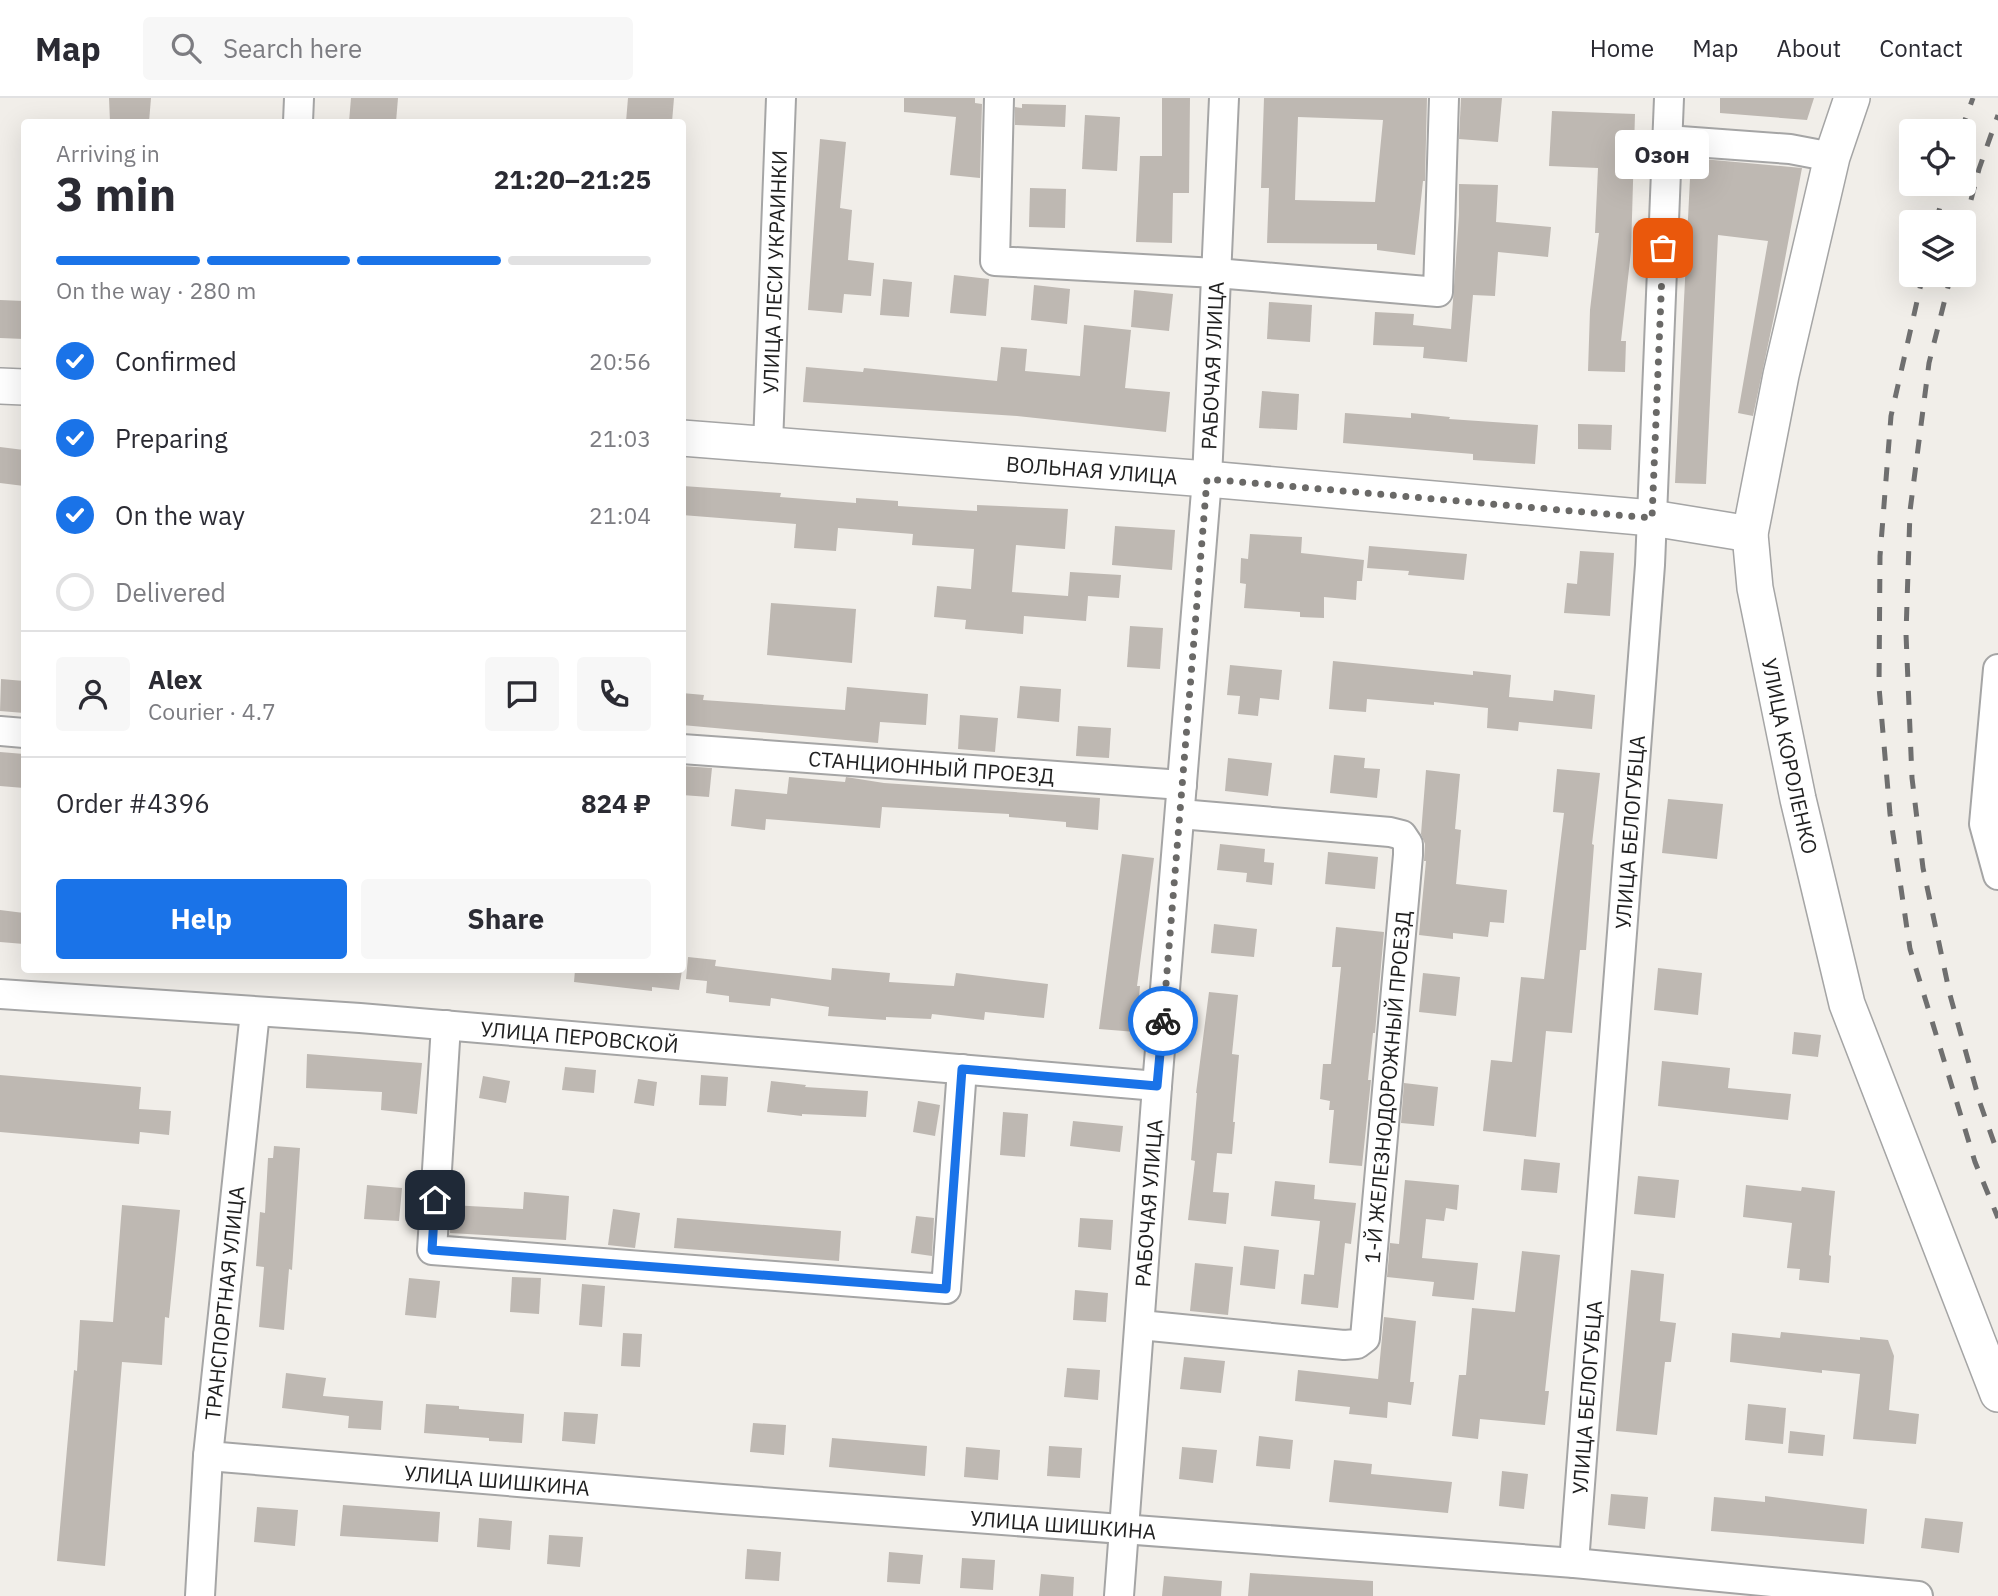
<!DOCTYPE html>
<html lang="en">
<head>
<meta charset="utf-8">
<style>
	:root { --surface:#fff; --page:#f7f7f7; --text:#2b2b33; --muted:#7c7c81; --line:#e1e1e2; --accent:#1a73e8 }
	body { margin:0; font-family:"IBM Plex Sans",sans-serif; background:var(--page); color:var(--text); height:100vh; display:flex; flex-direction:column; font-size:26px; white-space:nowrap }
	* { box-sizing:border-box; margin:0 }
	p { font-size:23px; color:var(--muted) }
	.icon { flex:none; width:38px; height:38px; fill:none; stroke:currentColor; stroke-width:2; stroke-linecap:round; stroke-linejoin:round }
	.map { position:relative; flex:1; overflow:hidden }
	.sheet { position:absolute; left:21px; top:21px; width:665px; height:854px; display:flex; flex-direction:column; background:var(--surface); border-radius:7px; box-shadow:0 7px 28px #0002 }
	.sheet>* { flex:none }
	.fabs { position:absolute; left:1899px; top:21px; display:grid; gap:14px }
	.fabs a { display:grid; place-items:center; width:77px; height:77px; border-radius:7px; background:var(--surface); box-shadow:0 7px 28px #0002; font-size:35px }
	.pin { position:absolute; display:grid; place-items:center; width:60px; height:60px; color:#fff; margin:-30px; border-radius:14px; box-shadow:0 4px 10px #0006 }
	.courier { position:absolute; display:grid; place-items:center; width:70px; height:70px; margin:-35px; border:5px solid #1a73e8; border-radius:50%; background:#fff; color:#222; box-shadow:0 2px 9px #0007 }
	.bubble { position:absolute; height:49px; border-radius:7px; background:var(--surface); box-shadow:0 7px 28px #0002; font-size:23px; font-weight:700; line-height:49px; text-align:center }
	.summary em { font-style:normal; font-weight:700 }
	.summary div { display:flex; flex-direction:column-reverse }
	.summary { display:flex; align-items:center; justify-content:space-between; height:119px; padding:0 35px }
	h1 { font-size:46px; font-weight:700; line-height:52px }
	.bar { display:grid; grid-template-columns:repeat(4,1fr); gap:10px 7px; align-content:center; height:84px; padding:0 35px }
	.bar i { height:9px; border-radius:5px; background:var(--line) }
	.bar .current { background:var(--accent) }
	.bar p { grid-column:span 4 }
	.line { display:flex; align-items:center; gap:18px; padding:0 35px; border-top:2px solid var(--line) }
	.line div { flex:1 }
	.round { display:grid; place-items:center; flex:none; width:74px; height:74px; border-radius:7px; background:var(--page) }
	ol { padding:0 35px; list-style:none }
	li { display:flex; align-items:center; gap:21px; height:77px }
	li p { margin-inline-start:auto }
	li .icon { padding:7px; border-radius:50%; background:var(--accent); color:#fff; stroke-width:4 }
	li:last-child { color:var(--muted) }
	li i { width:38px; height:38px; border:4px solid var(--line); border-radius:50% }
	.cta { display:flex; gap:14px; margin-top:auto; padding:14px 35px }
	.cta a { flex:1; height:80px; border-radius:7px; background:var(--accent); color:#fff; font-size:28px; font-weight:700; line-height:80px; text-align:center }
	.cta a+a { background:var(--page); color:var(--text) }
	header { display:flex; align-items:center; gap:42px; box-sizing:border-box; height:98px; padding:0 35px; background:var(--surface); border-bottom:2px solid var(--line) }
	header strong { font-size:33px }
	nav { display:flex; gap:38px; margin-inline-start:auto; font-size:24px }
	.search { width:490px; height:63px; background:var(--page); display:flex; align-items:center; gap:18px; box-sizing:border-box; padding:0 24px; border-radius:7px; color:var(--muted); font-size:26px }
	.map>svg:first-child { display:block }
	.building { fill:#beb8b2; fill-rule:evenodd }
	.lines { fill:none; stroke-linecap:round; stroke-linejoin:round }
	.minor-casing { stroke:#a5a5a5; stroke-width:32 }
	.tertiary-casing { stroke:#a5a5a5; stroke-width:38 }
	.minor { stroke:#fff; stroke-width:28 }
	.tertiary { stroke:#fff; stroke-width:35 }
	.rail { stroke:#6f6f6f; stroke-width:5; stroke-dasharray:14 14; stroke-linecap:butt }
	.done { stroke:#6a6967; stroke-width:7; stroke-dasharray:0 12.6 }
	.route { stroke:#1a73e8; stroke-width:9 }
	.labels { text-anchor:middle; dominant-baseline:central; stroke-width:7; stroke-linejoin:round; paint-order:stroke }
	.street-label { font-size:21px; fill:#212121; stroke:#fff }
</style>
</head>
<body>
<header>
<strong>Map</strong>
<div class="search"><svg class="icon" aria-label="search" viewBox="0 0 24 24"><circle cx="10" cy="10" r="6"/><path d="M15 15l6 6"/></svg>Search here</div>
<nav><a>Home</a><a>Map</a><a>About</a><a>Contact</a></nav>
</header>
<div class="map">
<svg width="1998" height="1498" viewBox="0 0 1998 1498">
	<rect width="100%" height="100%" fill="#f1eee9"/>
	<g class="building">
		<polygon points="109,0 151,0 149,24 110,24"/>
		<polygon points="351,0 398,0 396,24 349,24"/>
		<polygon points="628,0 674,0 672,24 626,24"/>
		<polygon points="904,0 975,0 975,5 982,6 980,80 950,77 956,19 904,14"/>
		<polygon points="1162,0 1190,0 1189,95 1173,95 1172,145 1136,144 1140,58 1162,58"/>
		<path d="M1264 0H1427L1425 83H1423L1415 157 1377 152V146L1267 145 1269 90H1261ZM1298 19 1383 22 1375 104 1295 102Z"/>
		<polygon points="1461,0 1502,0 1498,44 1459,41"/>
		<polygon points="1720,0 1814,0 1807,22 1720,15"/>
		<polygon points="1022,6 1066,7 1065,29 1015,27 1015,9 1022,10"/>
		<polygon points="1552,13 1635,16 1631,153 1621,243 1626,243 1625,274 1588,273 1590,212 1599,135 1595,135 1598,70 1549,68"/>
		<polygon points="1085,17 1120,19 1117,73 1082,71"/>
		<polygon points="820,41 846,44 840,110 852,112 848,162 874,165 871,198 844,196 842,215 808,212"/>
		<polygon points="1691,60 1802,70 1776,209 1753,318 1738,315 1768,143 1718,137 1706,386 1675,385"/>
		<polygon points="1459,86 1498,87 1496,124 1551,129 1548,159 1498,154 1495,198 1473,197 1467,264 1423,260 1424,249 1373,247 1375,214 1414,216 1413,227 1451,231 1459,117"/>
		<polygon points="1030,90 1066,91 1065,130 1029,129"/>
		<polygon points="954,177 989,181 986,218 950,215"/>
		<polygon points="883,181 912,184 909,219 880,217"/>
		<polygon points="1034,187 1070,191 1067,226 1031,222"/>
		<polygon points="1134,192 1173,196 1169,233 1131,229"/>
		<polygon points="0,202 24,203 24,241 0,240"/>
		<polygon points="1269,204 1312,207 1310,244 1267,241"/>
		<polygon points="1084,227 1131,232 1125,290 1170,294 1166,334 1017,318 803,304 806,269 863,274 864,270 997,283 1001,249 1027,251 1025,273 1080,278"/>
		<polygon points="1262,293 1299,296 1297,332 1259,330"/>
		<polygon points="1345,315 1411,320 1411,315 1450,319 1449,321 1538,327 1535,366 1473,362 1473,356 1343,345"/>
		<polygon points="1578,326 1612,327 1611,352 1578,351"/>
		<polygon points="0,349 24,352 24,388 0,385"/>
		<polygon points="683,388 781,395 780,399 856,405 856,400 898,403 898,408 977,413 977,407 1068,411 1065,451 1016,447 1012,494 1068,498 1070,474 1121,477 1119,500 1088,498 1086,523 1024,518 1023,536 965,531 966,522 934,519 937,488 971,491 974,451 912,447 913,436 838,430 836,453 794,450 796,426 682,417"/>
		<polygon points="1115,428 1175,432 1172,472 1112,467"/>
		<polygon points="1250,436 1302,439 1301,455 1364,462 1362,483 1357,483 1356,502 1324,499 1324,520 1300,519 1300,514 1244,510 1246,486 1240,485 1241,460 1248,461"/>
		<polygon points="1369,448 1467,456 1464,482 1408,477 1409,473 1367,470"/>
		<polygon points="1580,453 1614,455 1610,518 1564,515 1567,485 1577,486"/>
		<polygon points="771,505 856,511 852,565 767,557"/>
		<polygon points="1130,528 1163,530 1160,571 1127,569"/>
		<polygon points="1333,563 1473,577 1473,573 1511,577 1509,599 1553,603 1554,592 1595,597 1592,631 1519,624 1518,633 1487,630 1488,610 1434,604 1434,607 1367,601 1366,614 1329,611"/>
		<polygon points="1230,567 1282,572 1279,602 1260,600 1258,618 1238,616 1240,598 1227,597"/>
		<polygon points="1,581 24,583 24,615 0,613"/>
		<polygon points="1020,588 1061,591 1059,624 1017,620"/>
		<polygon points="847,589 928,596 926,627 880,624 878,645 682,627 682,595 704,597 703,602 845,612"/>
		<polygon points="960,617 998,620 995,654 958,651"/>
		<polygon points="1078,628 1111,630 1109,660 1076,658"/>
		<polygon points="0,654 24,656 24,690 0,688"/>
		<polygon points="1334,657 1365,660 1364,670 1380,671 1377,700 1330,695"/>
		<polygon points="1228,660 1272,665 1268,698 1225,693"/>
		<polygon points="682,668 712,670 709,699 682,697"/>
		<polygon points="1557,671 1600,675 1592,746 1594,747 1586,852 1580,852 1572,935 1546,933 1536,1039 1483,1033 1491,962 1512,964 1521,879 1544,881 1564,715 1553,714"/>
		<polygon points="1426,672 1460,676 1455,731 1461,732 1456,786 1507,792 1504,825 1490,824 1488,839 1453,835 1453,841 1419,837 1426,763 1424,763 1425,746 1421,736"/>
		<polygon points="789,679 845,684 846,679 884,685 1100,700 1098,732 1066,729 1066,724 1009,719 1009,716 882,709 880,730 766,721 765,732 731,728 735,691 787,696"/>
		<polygon points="1668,701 1723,706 1717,761 1662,755"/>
		<polygon points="1220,746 1265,751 1264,764 1274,765 1272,787 1246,784 1247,775 1217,772"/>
		<polygon points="1328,754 1378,759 1375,791 1325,786"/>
		<polygon points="1122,756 1154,760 1137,888 1140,888 1136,934 1099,931"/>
		<polygon points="0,812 24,815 24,846 0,844"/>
		<polygon points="1214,826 1257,831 1254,859 1211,855"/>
		<polygon points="1336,829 1384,834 1375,935 1373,935 1368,982 1371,982 1362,1068 1329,1065 1334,1012 1329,1012 1330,1003 1320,1001 1323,966 1331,966 1341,869 1332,869"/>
		<polygon points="688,859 716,862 715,868 831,882 832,870 890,875 889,884 954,888 956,875 1048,886 1044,920 985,914 984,922 932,916 931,921 886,919 886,922 828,918 829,909 771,900 770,908 729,904 729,898 706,895 707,883 686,881"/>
		<polygon points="1658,870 1702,875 1698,917 1654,912"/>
		<polygon points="575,872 682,872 679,892 652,889 652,893 574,884"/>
		<polygon points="1423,875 1460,879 1456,918 1419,914"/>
		<polygon points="1209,894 1238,897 1232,956 1239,957 1233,1024 1235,1024 1232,1056 1217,1055 1213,1094 1229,1095 1226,1126 1188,1122 1195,1063 1191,1062 1197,995 1196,995"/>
		<polygon points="1794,934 1821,937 1818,959 1792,956"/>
		<polygon points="307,956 422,965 417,1016 381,1012 382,994 306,990"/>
		<polygon points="1662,963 1730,970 1728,990 1791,996 1788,1022 1658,1008"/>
		<polygon points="565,969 596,972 594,995 562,992"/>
		<polygon points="0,977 141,989 139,1011 171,1013 169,1037 140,1034 139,1046 0,1034"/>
		<polygon points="701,977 728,979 726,1008 699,1007"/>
		<polygon points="483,978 510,983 506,1005 479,1000"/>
		<polygon points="638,981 657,984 654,1008 634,1005"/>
		<polygon points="771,983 806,987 805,989 868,993 866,1019 802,1016 802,1018 767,1014"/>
		<polygon points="1404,985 1438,989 1434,1028 1401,1025"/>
		<polygon points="918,1003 940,1007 935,1038 913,1034"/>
		<polygon points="1003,1014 1028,1016 1025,1059 1000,1057"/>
		<polygon points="1073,1023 1123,1028 1120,1054 1070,1048"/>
		<polygon points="274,1048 300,1050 292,1172 289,1171 284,1232 259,1229 264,1169 256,1168 260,1114 265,1115 268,1060 273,1060"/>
		<polygon points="1524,1061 1560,1065 1557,1095 1521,1092"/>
		<polygon points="1638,1078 1679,1082 1675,1120 1634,1116"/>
		<polygon points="1405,1082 1459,1087 1457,1112 1446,1110 1444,1123 1426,1121 1422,1160 1478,1165 1474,1202 1432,1198 1434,1184 1387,1179 1390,1145 1399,1146"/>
		<polygon points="1275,1083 1315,1087 1314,1101 1356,1105 1351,1146 1345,1145 1338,1210 1301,1206 1304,1176 1314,1177 1320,1123 1271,1118"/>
		<polygon points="367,1087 402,1090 399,1123 364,1121"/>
		<polygon points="1746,1087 1801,1093 1802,1089 1835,1093 1829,1157 1831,1158 1829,1185 1799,1182 1800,1171 1787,1170 1792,1125 1743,1119"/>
		<polygon points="524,1094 569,1098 566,1142 450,1135 451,1107 523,1111"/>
		<polygon points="122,1107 180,1112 169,1220 165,1219 162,1267 122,1264 105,1468 57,1463 74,1272 77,1273 80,1222 113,1224"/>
		<polygon points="613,1111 640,1115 635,1150 608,1147"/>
		<polygon points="916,1118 934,1120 932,1158 911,1155"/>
		<polygon points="677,1120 841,1133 839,1163 674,1150"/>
		<polygon points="1080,1120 1113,1122 1111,1152 1078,1149"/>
		<polygon points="1244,1148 1279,1152 1275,1191 1240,1187"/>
		<polygon points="1522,1153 1560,1157 1545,1293 1549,1293 1545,1327 1480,1321 1478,1341 1452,1338 1459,1277 1466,1277 1472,1210 1515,1214"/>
		<polygon points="1195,1165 1233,1169 1228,1217 1190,1213"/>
		<polygon points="1631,1172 1664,1176 1660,1223 1676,1225 1671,1264 1665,1264 1657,1337 1616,1333"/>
		<polygon points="512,1179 541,1180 539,1216 510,1214"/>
		<polygon points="409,1180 440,1183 436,1220 405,1217"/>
		<polygon points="582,1186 605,1188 602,1229 579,1227"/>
		<polygon points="1075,1192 1108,1195 1106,1224 1073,1222"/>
		<polygon points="1384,1219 1416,1223 1410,1284 1414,1284 1411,1307 1388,1304 1387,1320 1349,1316 1350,1309 1295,1303 1298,1272 1378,1281"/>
		<polygon points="1781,1234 1860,1242 1860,1239 1888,1242 1894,1258 1889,1312 1919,1316 1916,1346 1853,1341 1860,1276 1822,1272 1822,1275 1730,1264 1732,1235 1780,1240"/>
		<polygon points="623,1235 642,1236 640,1269 621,1268"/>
		<polygon points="1184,1259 1225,1263 1221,1295 1180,1291"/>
		<polygon points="1067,1270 1100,1272 1098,1302 1064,1299"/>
		<polygon points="286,1275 326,1280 323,1298 383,1303 381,1332 348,1330 349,1318 282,1310"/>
		<polygon points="426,1306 459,1308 459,1311 524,1316 522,1345 489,1343 489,1340 424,1335"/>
		<polygon points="1748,1306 1786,1310 1783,1346 1745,1342"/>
		<polygon points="564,1314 598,1316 595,1346 562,1343"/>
		<polygon points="753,1325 786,1327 784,1357 750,1354"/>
		<polygon points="1790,1333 1825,1337 1823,1358 1788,1355"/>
		<polygon points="1259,1338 1293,1342 1290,1371 1256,1368"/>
		<polygon points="832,1340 927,1348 925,1378 829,1369"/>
		<polygon points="1049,1348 1082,1350 1080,1380 1047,1378"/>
		<polygon points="966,1349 1000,1352 998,1382 964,1379"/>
		<polygon points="1182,1349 1217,1352 1213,1385 1179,1381"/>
		<polygon points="1334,1362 1372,1366 1371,1376 1452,1384 1448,1415 1329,1404"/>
		<polygon points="1502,1373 1528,1376 1524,1411 1499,1408"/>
		<polygon points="1611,1396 1648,1399 1645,1431 1608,1427"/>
		<polygon points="1765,1398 1867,1411 1864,1446 1711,1433 1714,1399 1765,1404"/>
		<polygon points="343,1407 440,1414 438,1444 340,1438"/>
		<polygon points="257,1409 298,1412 295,1448 254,1444"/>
		<polygon points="479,1420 512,1423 510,1452 477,1449"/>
		<polygon points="1925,1420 1963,1424 1959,1455 1921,1450"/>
		<polygon points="549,1437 583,1439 580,1469 547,1466"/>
		<polygon points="747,1451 781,1454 779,1483 745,1481"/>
		<polygon points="889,1454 923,1457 920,1486 887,1484"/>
		<polygon points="962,1460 995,1462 993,1492 960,1490"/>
		<polygon points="1250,1475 1373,1483 1373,1498 1248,1498"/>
		<polygon points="1041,1476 1074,1479 1073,1498 1039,1498"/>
		<polygon points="1164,1478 1222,1483 1221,1498 1162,1498"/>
	</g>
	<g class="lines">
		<defs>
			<g id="minor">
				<polyline points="999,0 995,163 1216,175 1438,194 1444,0"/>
				<polyline points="298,24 299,0"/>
				<polyline points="1667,42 1790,51 1832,59"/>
				<path id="s1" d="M768 347 781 0"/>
				<polyline points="1998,571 1984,726 1998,777"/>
				<polyline points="0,633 24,635"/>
				<path id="s2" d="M682 651 1182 687"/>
				<path id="s3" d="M0 896 360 920 1157 988"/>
				<polyline points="446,927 432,1152 946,1191 962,971"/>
				<path id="s4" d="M1140 1227 1344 1247 1357 1246 1365 1240 1408 757V746L1402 737 1390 734 1180 716"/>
				<path id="s5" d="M208 1358 722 1401 1574 1465 1918 1498"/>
				<path id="s6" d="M1574 1465 1650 467 1669 0"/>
				<path id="s7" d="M200 1498 208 1358 255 914"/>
				<path id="s8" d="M1119 1498 1157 988 1207 381 1224 0"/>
			</g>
			<g id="tertiary">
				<path id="s9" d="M1852 0 1832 59 1781 277 1750 436 1755 490 1798 701 1847 906 1998 1296"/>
				<polyline points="0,288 24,289"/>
				<path id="s10" d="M682 340 1207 381 1652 420 1750 436"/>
			</g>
		</defs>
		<use href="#minor" class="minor-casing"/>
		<use href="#tertiary" class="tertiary-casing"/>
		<use href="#minor" class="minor"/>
		<use href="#tertiary" class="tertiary"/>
		<g class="rail">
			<polyline points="1961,33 1973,0"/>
			<polyline points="1936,124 1946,86"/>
			<polyline points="1964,129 1979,71 1998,17"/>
			<polyline points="1923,177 1891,318 1880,458 1879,589 1890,716 1910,851 1975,1064 1998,1120"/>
			<polyline points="1951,177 1929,265 1910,413 1906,536 1912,680 1923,770 1950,897 1980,1005 1998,1056"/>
		</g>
	</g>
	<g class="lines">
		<polyline class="done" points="1163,923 1207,381 1652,420 1663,150"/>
		<polyline class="route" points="435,1102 432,1152 946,1191 962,971 1157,988 1163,923"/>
	</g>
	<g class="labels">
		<g class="street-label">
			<text stroke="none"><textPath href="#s1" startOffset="173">УЛИЦА ЛЕСИ УКРАИНКИ</textPath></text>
			<text stroke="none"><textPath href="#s8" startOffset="1234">РАБОЧАЯ УЛИЦА</textPath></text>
			<text stroke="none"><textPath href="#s10" startOffset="411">ВОЛЬНАЯ УЛИЦА</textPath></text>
			<text stroke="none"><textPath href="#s9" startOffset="674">УЛИЦА КОРОЛЕНКО</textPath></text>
			<text stroke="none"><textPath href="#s2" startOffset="250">СТАНЦИОННЫЙ ПРОЕЗД</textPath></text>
			<text stroke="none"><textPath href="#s6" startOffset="733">УЛИЦА БЕЛОГУБЦА</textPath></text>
			<text stroke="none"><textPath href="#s3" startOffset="581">УЛИЦА ПЕРОВСКОЙ</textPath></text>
			<text stroke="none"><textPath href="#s4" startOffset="480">1-Й ЖЕЛЕЗНОДОРОЖНЫЙ ПРОЕЗД</textPath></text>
			<text stroke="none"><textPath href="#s8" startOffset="394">РАБОЧАЯ УЛИЦА</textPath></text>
			<text stroke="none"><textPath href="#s7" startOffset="294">ТРАНСПОРТНАЯ УЛИЦА</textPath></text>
			<text stroke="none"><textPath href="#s6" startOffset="166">УЛИЦА БЕЛОГУБЦА</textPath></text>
			<text stroke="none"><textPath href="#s5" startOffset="290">УЛИЦА ШИШКИНА</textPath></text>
			<text stroke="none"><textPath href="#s5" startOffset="858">УЛИЦА ШИШКИНА</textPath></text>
		</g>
	</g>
</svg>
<div class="fabs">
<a><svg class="icon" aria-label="locate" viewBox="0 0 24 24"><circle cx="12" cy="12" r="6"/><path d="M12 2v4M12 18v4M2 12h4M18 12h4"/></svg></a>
<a><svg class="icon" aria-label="layers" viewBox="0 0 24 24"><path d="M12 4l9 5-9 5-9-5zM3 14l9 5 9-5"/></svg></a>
</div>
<div class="pin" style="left:1663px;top:150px;background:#ea580c"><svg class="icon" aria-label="bag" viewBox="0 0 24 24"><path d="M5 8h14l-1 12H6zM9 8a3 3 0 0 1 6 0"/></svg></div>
<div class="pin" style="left:435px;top:1102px;background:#1f2937"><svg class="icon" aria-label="home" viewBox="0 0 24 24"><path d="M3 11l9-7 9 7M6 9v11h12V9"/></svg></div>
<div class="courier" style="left:1163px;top:923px"><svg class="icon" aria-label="bike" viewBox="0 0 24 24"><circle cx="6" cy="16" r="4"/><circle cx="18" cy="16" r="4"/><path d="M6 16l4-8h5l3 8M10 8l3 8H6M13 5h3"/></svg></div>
<div class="bubble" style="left:1615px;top:32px;width:94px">Озон</div>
<section class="sheet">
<div class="summary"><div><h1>3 min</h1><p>Arriving in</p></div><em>21:20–21:25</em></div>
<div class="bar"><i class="current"></i><i class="current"></i><i class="current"></i><i></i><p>On the way · 280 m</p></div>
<ol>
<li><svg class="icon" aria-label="check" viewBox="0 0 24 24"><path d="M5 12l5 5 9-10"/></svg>Confirmed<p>20:56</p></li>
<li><svg class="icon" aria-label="check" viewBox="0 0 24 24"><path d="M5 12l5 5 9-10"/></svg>Preparing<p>21:03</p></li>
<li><svg class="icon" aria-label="check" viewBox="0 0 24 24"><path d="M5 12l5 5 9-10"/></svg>On the way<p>21:04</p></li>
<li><i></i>Delivered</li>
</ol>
<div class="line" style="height:126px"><a class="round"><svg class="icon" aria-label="person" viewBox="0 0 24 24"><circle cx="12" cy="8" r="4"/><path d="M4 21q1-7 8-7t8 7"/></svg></a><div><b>Alex</b><p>Courier · 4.7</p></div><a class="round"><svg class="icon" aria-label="chat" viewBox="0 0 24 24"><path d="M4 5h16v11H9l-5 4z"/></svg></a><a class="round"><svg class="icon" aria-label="phone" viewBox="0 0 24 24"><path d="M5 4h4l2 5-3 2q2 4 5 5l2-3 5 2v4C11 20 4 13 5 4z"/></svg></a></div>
<div class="line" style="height:91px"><div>Order #4396</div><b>824 ₽</b></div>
<div class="cta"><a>Help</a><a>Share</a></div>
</section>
</div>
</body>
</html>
